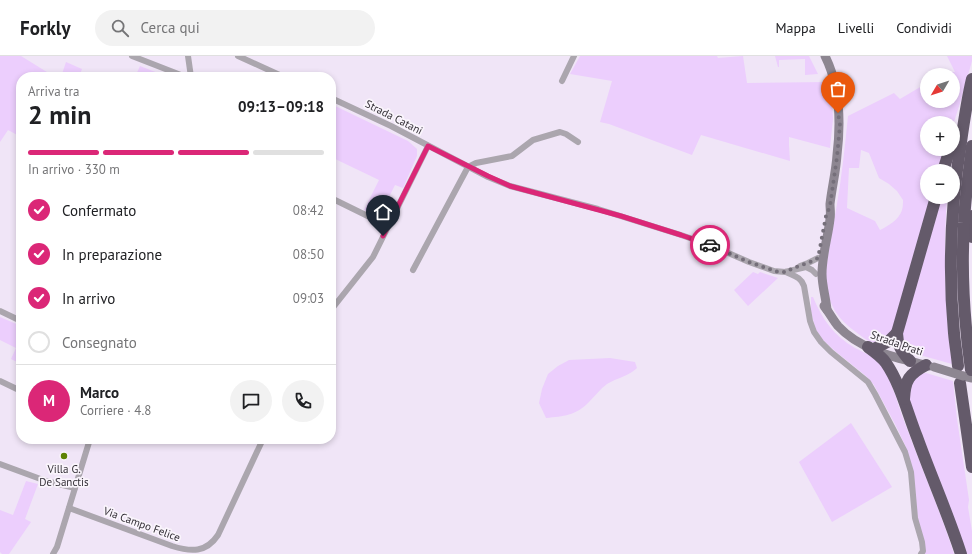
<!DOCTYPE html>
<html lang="it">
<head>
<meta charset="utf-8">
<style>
	:root { --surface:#fff; --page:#f2f2f2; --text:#202124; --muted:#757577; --line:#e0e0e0; --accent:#db2777 }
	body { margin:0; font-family:"PT Sans",sans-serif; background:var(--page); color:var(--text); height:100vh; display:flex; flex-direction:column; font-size:15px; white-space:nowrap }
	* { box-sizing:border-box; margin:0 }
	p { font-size:13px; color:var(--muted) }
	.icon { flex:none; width:22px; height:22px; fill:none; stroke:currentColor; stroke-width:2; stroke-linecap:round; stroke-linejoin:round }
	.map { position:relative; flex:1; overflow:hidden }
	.panel { position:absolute; left:16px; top:16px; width:320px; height:372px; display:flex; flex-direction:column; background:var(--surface); border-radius:16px; box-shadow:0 2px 6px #0003 }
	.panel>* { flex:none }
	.needle { width:26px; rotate:231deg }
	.tools { position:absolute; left:920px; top:12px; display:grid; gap:8px }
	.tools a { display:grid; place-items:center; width:40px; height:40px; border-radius:50%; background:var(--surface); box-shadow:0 2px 6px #0003; font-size:20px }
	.pin { position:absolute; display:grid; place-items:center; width:34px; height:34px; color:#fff; margin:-41px -17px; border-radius:50% 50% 50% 0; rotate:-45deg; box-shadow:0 0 4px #0007 }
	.pin .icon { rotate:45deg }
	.courier { position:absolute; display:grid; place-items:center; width:40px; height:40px; margin:-20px; border:3px solid #db2777; border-radius:50%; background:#fff; color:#222; box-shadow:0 1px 5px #0007 }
	.overview em { font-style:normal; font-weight:700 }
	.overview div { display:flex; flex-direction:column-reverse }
	.overview { display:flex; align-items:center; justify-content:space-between; height:68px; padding:0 12px }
	h1 { font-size:26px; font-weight:700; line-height:30px }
	.bar { display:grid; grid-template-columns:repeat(4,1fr); gap:6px 4px; align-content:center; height:48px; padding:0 12px }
	.bar i { height:5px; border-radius:3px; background:var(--line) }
	.bar .selected { background:var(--accent) }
	.bar p { grid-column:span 4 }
	.line { display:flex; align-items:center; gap:10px; padding:0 12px; border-top:1px solid var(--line) }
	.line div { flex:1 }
	.round { display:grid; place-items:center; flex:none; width:42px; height:42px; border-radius:21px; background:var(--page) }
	ol { padding:0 12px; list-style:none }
	li { display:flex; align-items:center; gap:12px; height:44px }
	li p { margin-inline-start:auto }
	li .icon { padding:4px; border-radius:50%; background:var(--accent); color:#fff; stroke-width:4 }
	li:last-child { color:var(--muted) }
	li i { width:22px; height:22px; border:2px solid var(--line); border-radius:50% }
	header { display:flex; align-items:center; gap:24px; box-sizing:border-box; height:56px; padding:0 20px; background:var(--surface); border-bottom:1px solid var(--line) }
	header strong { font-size:19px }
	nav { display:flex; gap:22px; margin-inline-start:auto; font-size:14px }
	.search { width:280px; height:36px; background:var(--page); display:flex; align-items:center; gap:10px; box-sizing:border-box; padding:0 14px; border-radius:22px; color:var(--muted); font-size:15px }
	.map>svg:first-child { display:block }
	.green { fill:#eccefd; fill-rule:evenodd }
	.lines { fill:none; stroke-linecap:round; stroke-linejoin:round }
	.street { stroke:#aba6ae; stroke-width:6 }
	.secondary { stroke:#8d8691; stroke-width:9 }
	.highway { stroke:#645a6a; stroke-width:12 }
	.secondary-bridge { stroke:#8d8691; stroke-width:9 }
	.done { stroke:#756f7a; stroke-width:4; stroke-dasharray:0 7.2 }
	.route { stroke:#db2777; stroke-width:5 }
	.poi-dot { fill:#5d8303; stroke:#faf5fc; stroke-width:1.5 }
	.labels { text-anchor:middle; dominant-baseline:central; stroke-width:3.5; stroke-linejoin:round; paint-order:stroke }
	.street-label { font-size:11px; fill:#332f36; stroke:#faf5fc }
	.poi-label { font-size:11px; fill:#332f36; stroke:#faf5fc }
</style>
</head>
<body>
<header>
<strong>Forkly</strong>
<div class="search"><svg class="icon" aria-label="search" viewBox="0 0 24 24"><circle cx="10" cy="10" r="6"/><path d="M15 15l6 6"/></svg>Cerca qui</div>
<nav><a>Mappa</a><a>Livelli</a><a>Condividi</a></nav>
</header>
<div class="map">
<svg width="972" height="498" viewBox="0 0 972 498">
	<rect width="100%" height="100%" fill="#f0e5f7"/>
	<g class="green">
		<polygon points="0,0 21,0 55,21 21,21 21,81 8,74 0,86"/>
		<polygon points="580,0 717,0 718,2 743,0 747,27 828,26 832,48 833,63 830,92 789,81 789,89 790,105 701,79 692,99 609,68 600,66 612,25 570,18"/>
		<polygon points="775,0 809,0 818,18 805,19 805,3 779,4 779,11 778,11"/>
		<path d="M947 0H972V5L961 44 953 69V67H927V93H945L938 115H927V141H931L891 279C887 281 882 285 877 286 870 288 861 280 856 276 838 263 830 251 826 229 825 219 827 209 828 199 831 182 834 165 837 148 842 119 845 89 848 60L894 37 900 43 927 27V45H953V19H939L943 16H955ZM861 94 869 97 879 122 889 128 897 135 903 144C903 147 903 151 902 154 899 164 888 170 880 174L875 165 847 152 849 112H859Z"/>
		<polygon points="66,6 82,13 79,21 61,21"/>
		<polygon points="140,10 158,17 157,21 135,21"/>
		<polygon points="331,48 408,85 417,93 417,100 403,132 395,129 385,149 393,153 387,165 364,154 379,124 331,101"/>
		<path d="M940 141H947C943 198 945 251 952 308L909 296 905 293 901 273Z"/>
		<polygon points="753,216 758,218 760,216 778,222 748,250 734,234"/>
		<path d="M811 241H813C822 263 834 280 855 292 865 297 875 301 882 310 888 318 891 329 895 338 899 352 904 365 909 378 924 418 941 457 954 498H924L906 391 895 368 874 329 866 320 835 295 823 284 816 274 810 253 811 252Z"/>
		<polygon points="0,261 21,270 21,308 11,303 16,292 0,284"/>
		<path d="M610 302 635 306 637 312C629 320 617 322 607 328 600 333 595 340 589 346 575 360 564 360 546 362L539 347 542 333 548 318 558 310 569 304Z"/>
		<path d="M926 317 953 325 957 363 969 444 968 451 972 475V498H965L908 341C911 331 913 318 926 317Z"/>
		<polygon points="851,367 892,431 832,466 799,406"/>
		<polygon points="26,425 38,428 25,463 31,466 9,498 2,498 0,496 0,454 13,459"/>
	</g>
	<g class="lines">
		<g class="street">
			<polyline points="132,0 186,21"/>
			<polyline points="188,0 191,21"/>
			<polyline points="238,0 284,21"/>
			<polyline points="562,25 574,0"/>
			<polyline points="331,42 391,70 488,121 510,130 598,153 681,179 710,189 749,206 774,215 785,216 806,211 812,214 816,218"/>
			<polyline points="331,142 388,170"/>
			<polyline points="800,210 808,207 818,202"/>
			<polyline points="413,214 468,111 476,107 512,100 533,84 560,76 566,78 578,86"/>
			<path d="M786 216C794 220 801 221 804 230L810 265 814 276 821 286 831 296 868 326 875 338 905 396 911 416 915 462 922 486 923 495 921 498"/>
			<polyline points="331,254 373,201 428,90"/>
			<polyline points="0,255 21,265"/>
			<polyline points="0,325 21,335"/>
			<polyline points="0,408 46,425 75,432"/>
			<path d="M69 452 172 490C191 496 206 497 218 479L263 383"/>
			<polyline points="53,498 57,491 90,383"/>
		</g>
		<g class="secondary">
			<path d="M825 0C840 30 841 66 837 99 836 115 832 131 830 148 830 153 831 158 830 163 828 181 822 199 822 218 822 230 826 242 827 254"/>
			<path d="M824 250C829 256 833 264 838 270 861 295 898 302 929 310"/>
			<polyline points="963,320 972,322"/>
		</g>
		<g class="highway">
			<polyline points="943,115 950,93"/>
			<polyline points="972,160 972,181"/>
			<path d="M868 291C875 296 882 301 886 307 901 329 907 356 917 381 931 420 948 458 961 498"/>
			<polyline points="874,293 889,285 897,277"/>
			<path d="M910 305C902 296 897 289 897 277L936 141"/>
			<path d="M958 310C957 299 955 288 954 277 948 214 951 149 961 86 964 65 967 44 972 23"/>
			<path d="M971 314C964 265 961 216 964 167 965 141 969 116 972 90"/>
			<polyline points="960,327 972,411"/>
			<path d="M904 343C905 324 909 318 926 309"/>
		</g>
		<polyline class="secondary-bridge" points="934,311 963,320"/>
	</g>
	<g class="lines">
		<polyline class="done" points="710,189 749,206 778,216 786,216 793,212 808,207 818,202 826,160 830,150 837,101 840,69 838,57"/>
		<polyline class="route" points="383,180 428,90 488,120 510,130 621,160 681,179 710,189"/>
	</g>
	<circle class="poi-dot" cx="64" cy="400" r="4"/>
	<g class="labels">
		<g class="street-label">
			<text transform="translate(394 61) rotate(27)">Strada Catani</text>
			<text transform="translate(897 287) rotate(19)">Strada Prati</text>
			<text transform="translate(142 468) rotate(20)">Via Campo Felice</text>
		</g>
		<g class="poi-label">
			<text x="64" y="413">Villa G.<tspan x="64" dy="13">De Sanctis</tspan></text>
		</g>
	</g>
</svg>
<div class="tools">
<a><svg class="needle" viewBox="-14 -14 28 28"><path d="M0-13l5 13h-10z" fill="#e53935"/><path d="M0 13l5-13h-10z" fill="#757577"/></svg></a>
<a>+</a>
<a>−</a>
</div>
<div class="pin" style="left:838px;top:57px;background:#ea580c"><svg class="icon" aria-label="bag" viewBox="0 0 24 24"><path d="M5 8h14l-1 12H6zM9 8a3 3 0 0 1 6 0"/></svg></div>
<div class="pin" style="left:383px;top:180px;background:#1f2937"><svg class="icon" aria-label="home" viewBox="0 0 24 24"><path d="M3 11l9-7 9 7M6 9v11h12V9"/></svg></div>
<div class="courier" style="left:710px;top:189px"><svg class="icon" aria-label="car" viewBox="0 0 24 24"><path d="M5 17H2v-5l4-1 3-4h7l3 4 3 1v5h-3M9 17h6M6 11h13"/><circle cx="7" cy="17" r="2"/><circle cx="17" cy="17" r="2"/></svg></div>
<section class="panel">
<div class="overview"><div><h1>2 min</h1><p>Arriva tra</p></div><em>09:13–09:18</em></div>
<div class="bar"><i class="selected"></i><i class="selected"></i><i class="selected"></i><i></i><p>In arrivo · 330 m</p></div>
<ol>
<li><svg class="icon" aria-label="check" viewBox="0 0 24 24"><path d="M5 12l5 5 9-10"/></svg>Confermato<p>08:42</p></li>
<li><svg class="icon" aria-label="check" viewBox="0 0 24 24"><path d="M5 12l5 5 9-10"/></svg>In preparazione<p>08:50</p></li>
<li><svg class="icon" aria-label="check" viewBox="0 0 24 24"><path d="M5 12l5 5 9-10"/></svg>In arrivo<p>09:03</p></li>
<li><i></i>Consegnato</li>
</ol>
<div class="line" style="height:72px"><b class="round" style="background:var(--accent);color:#fff">M</b><div><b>Marco</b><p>Corriere · 4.8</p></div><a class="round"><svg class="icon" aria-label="chat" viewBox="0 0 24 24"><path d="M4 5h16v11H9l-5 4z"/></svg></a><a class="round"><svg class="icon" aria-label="phone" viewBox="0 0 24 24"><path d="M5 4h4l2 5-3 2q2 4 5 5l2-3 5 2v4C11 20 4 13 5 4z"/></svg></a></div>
</section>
</div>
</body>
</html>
